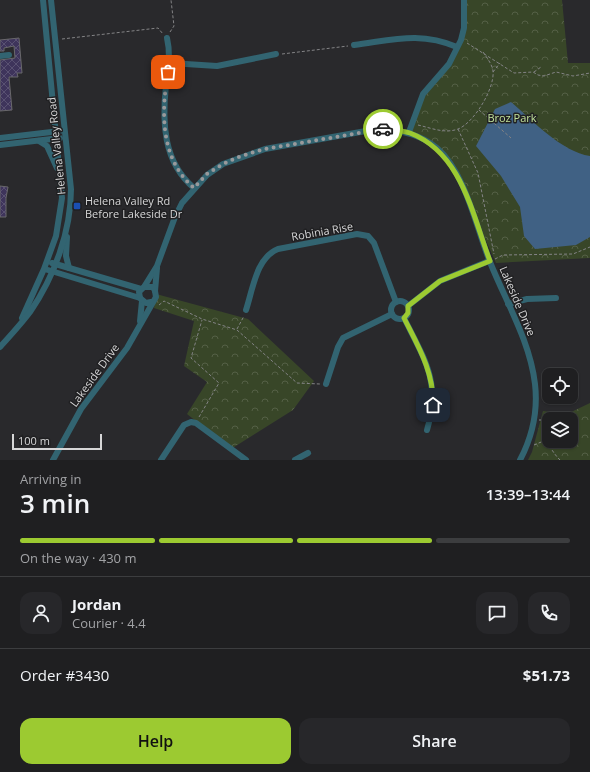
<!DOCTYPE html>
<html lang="en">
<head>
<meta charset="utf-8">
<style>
	:root { --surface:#1f1f21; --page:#27272a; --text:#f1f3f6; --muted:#a1a2a5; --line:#3c3d3f; --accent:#9cca31 }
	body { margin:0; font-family:"Open Sans",sans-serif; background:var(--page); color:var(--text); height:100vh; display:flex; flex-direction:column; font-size:15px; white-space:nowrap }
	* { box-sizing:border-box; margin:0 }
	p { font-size:13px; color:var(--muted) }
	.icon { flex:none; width:22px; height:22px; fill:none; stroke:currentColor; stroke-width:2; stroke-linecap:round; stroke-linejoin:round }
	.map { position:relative; height:460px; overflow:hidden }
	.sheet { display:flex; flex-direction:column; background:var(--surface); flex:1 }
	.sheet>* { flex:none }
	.buttons { position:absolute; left:542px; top:368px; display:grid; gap:8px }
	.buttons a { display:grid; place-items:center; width:36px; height:36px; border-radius:8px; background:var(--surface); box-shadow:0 1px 3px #0004,0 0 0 1px var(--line); font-size:20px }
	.scale { position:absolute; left:12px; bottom:10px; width:90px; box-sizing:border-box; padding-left:4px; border:2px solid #d6d6d7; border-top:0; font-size:11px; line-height:14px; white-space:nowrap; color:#d6d6d7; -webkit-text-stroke:3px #202022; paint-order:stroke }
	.pin { position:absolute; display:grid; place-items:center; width:34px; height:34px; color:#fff; margin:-17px; border-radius:8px; box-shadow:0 2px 6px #0006 }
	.courier { position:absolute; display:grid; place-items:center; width:40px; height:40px; margin:-20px; border:3px solid #9cca31; border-radius:50%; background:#fff; color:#222; box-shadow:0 1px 5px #0007 }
	.overview em { font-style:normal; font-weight:600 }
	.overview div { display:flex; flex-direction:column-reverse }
	.overview { display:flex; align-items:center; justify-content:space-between; height:68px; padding:0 20px }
	h1 { font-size:26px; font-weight:600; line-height:30px }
	.bar { display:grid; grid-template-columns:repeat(4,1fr); gap:6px 4px; align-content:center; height:48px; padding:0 20px }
	.bar i { height:5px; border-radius:3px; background:var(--line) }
	.bar .current { background:var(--accent) }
	.bar p { grid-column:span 4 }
	.line { display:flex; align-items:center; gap:10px; padding:0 20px; border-top:1px solid var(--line) }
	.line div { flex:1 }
	.round { display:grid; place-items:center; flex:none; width:42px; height:42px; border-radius:12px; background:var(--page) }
	.button { display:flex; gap:8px; margin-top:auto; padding:8px 20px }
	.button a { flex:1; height:46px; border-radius:12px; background:var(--accent); color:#111; font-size:16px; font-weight:600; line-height:46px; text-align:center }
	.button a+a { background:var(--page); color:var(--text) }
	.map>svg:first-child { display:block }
	.forest { fill:url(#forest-crowns); fill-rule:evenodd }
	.water { fill:#406184 }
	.building { fill:url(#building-cross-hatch); stroke:#69686b }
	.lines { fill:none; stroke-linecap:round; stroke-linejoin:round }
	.path { stroke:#848486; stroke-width:1; stroke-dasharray:3 2; stroke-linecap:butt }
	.minor { stroke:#326471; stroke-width:6 }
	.done { stroke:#99999b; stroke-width:4; stroke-dasharray:0 7.2 }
	.route { stroke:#9cca31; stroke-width:5 }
	.transit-dot { fill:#1a4fb4; stroke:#202022; stroke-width:1.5 }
	.labels { text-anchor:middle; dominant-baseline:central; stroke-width:3; stroke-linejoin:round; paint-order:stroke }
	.park-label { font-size:11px; fill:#c1e19c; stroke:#202022 }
	.street-label { font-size:11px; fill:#d6d6d7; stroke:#202022 }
	.poi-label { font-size:11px; fill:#d6d6d7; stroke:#202022; text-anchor:start }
</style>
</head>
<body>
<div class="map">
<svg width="590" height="460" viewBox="0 0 590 460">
	<defs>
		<pattern id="forest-crowns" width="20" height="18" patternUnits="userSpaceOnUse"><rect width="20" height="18" fill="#384628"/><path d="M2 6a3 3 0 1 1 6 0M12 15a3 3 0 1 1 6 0" fill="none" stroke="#546046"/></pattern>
		<pattern id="building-cross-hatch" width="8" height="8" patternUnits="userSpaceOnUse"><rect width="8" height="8" fill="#3e345b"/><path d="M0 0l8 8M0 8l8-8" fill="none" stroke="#595172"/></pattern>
	</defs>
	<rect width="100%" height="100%" fill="#29292c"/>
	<g class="forest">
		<polygon points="467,0 562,0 568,63 590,63 590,258 496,263 464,191 446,158 409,132 417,106 449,64 464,28"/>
		<polygon points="156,294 248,319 314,381 293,410 231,449 187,414 207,382 184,366 194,321 154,308"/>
		<path d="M590 403V460H528L532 452 543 411 567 414ZM549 419H571V441H549Z"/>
	</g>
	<path class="water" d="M511 102C532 120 562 152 590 156V237L576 245 535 249 524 236 520 207 501 176 476 146 495 109Z"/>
	<g class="building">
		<polygon points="19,38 22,73 17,73 18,77 9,77 12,110 0,111 0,60 15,58 14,46 4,48 4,51 0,51 0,40"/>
		<polygon points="0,186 8,187 6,198 6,217 0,217"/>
	</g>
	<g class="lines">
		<g class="path">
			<polyline points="170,32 174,26 171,0"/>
			<polyline points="62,39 158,28 163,34"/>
			<polyline points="467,43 514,73 533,72 538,75 544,76 556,72 573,76 590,73"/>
			<polyline points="282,54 348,46"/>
			<polyline points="493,72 500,63"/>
			<polyline points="534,72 541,67"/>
			<polyline points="479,110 511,138"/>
			<path d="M418 125C431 128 445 134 458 129 474 123 495 88 493 71 492 64 487 58 483 52"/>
			<polyline points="458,129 478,173 494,254"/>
			<polyline points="495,259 503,255 573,254 590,247"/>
			<polyline points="159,305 164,301 202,319 237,330 297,383 320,384"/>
			<polyline points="237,329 244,316"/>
			<polyline points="199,417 219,383 191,358 202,320"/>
			<path d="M539 420H542C544 435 549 449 560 460"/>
			<polyline points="534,445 546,440"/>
		</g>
		<g class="minor">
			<path d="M167 38C171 55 168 68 166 85 162 122 163 162 194 188"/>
			<path d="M354 45C393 40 420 31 457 47"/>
			<polyline points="0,56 9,55"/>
			<polyline points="170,63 217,66 276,54"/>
			<polyline points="409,132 423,94 449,64 461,40 464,28 464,0"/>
			<polyline points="0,138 60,131"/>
			<polyline points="39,141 47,146 57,168"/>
			<polyline points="0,145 60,138"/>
			<polyline points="67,237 66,256 69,268"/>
			<polyline points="52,263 141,289"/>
			<polyline points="48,270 140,298"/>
			<path d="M144 287 157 266 175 217 182 203 207 175 223 164 265 149 366 131C392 128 416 131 437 148 466 173 476 228 490 262 506 302 530 341 535 384 538 410 532 437 520 460"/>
			<polyline points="155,291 157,268"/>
			<circle cx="400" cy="310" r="9"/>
			<polyline points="508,304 527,299 556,298"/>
			<polyline points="408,306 440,281 489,261"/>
			<path d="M246 310C253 289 256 258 278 249L357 234 368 236 374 243 396 302"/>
			<polyline points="22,318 44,269 56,236 62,198 43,0"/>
			<path d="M404 318C425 360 441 382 427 430"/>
			<polyline points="140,321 142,301"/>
			<path d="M0 347C10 336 21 324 30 312 54 277 71 232 71 189L51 0"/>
			<polyline points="326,384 338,347 343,338 392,314"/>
			<polyline points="53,460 81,409 127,348 156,297 155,291 153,287 144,287 139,292 140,298 146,303 151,302"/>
			<polyline points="161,460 184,425 191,422 196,423 246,460"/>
			<polyline points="295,460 308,453"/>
		</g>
	</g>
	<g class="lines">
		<path class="done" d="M168 72C161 112 160 159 194 188L207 174 223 164 241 156 265 149 383 129"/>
		<path class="route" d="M383 129C392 130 402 130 410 133 462 153 472 214 490 261L440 281 408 306V313L404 318C418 346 434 372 433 405"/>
	</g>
	<rect class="transit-dot" x="73" y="202" width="8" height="8" rx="2"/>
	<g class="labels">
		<g class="park-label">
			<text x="512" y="117">Broz Park</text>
		</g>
		<g class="street-label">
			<text transform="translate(56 146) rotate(-96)">Helena Valley Road</text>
			<text transform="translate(322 231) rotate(-10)">Robinia Rise</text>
			<text transform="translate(518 301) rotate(67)">Lakeside Drive</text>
			<text transform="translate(94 375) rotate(-54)">Lakeside Drive</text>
		</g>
		<g class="poi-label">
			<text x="85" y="200">Helena Valley Rd<tspan x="85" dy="13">Before Lakeside Dr</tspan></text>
		</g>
	</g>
</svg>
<div class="buttons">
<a><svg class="icon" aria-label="locate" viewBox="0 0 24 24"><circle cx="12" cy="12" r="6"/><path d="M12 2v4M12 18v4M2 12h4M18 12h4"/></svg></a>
<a><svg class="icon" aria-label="layers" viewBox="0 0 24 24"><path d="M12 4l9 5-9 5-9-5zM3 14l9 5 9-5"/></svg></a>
</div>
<div class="scale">100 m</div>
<div class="pin" style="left:168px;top:72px;background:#ea580c"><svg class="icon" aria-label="bag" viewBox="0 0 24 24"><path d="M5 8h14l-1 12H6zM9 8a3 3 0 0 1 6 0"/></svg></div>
<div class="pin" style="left:433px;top:405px;background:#1f2937"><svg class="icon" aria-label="home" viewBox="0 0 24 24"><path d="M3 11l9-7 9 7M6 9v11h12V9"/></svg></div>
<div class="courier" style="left:383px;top:129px"><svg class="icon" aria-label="car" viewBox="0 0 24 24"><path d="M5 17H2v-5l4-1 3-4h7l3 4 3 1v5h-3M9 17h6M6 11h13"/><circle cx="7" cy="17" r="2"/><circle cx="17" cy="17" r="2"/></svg></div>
</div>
<section class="sheet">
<div class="overview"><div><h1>3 min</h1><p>Arriving in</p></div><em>13:39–13:44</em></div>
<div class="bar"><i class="current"></i><i class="current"></i><i class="current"></i><i></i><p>On the way · 430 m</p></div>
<div class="line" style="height:72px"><a class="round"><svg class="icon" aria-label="person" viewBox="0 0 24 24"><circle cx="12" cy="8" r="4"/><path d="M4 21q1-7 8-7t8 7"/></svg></a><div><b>Jordan</b><p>Courier · 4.4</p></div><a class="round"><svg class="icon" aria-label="chat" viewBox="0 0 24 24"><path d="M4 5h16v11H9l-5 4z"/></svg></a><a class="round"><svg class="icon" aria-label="phone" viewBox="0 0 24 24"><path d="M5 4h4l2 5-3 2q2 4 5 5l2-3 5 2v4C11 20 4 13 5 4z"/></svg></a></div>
<div class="line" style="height:52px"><div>Order #3430</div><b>$51.73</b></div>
<div class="button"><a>Help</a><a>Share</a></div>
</section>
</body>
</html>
